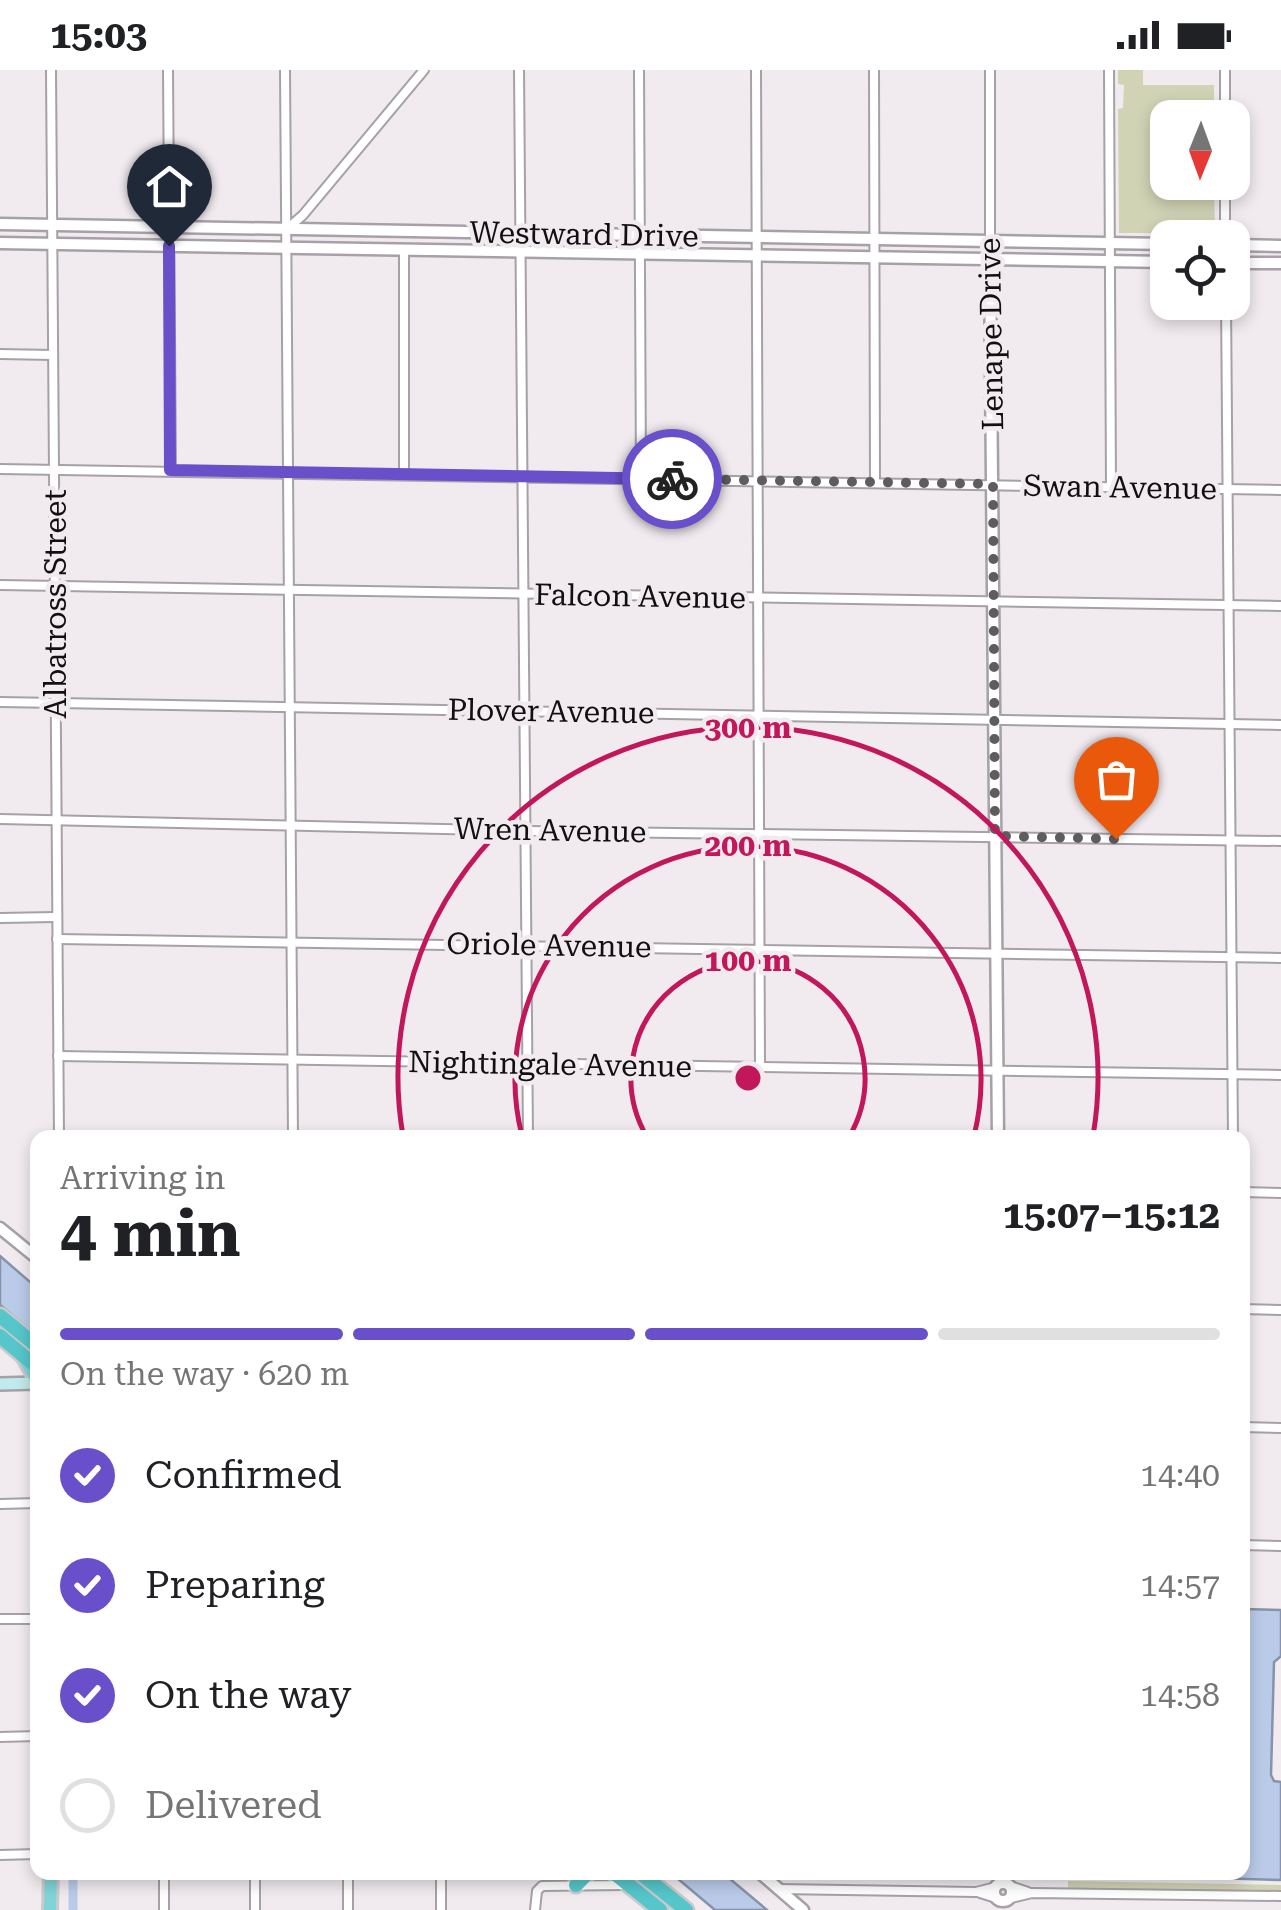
<!DOCTYPE html>
<html lang="en">
<head>
<meta charset="utf-8">
<style>
	:root { --surface:#fff; --page:#f2f2f2; --text:#202124; --muted:#757577; --line:#e0e0e0; --accent:#6950ca }
	body { margin:0; font-family:"Roboto Serif",serif; background:var(--page); color:var(--text); height:100vh; display:flex; flex-direction:column; font-size:38px; white-space:nowrap }
	* { box-sizing:border-box; margin:0 }
	p { font-size:32px; color:var(--muted) }
	.icon { flex:none; width:55px; height:55px; fill:none; stroke:currentColor; stroke-width:2; stroke-linecap:round; stroke-linejoin:round }
	.map { position:relative; flex:1; overflow:hidden }
	.drawer { position:absolute; left:30px; top:1060px; width:1220px; height:750px; display:flex; flex-direction:column; background:var(--surface); border-radius:20px; box-shadow:0 5px 15px #0003 }
	.drawer>* { flex:none }
	.needle { width:65px; rotate:181deg }
	.tools { position:absolute; left:1150px; top:30px; display:grid; gap:20px }
	.tools a { display:grid; place-items:center; width:100px; height:100px; border-radius:20px; background:var(--surface); box-shadow:0 5px 15px #0003; font-size:50px }
	.pin { position:absolute; display:grid; place-items:center; width:85px; height:85px; color:#fff; margin:-102px -42px; border-radius:50% 50% 50% 0; rotate:-45deg; box-shadow:0 0 10px #0007 }
	.pin .icon { rotate:45deg }
	.courier { position:absolute; display:grid; place-items:center; width:100px; height:100px; margin:-50px; border:8px solid #6950ca; border-radius:50%; background:#fff; color:#222; box-shadow:0 2px 12px #0007 }
	.head em { font-style:normal; font-weight:700 }
	.head div { display:flex; flex-direction:column-reverse }
	.head { display:flex; align-items:center; justify-content:space-between; height:170px; padding:0 30px }
	h1 { font-size:65px; font-weight:700; line-height:75px }
	.bar { display:grid; grid-template-columns:repeat(4,1fr); gap:15px 10px; align-content:center; height:120px; padding:0 30px }
	.bar i { height:12px; border-radius:8px; background:var(--line) }
	.bar .current { background:var(--accent) }
	.bar p { grid-column:span 4 }
	ol { padding:0 30px; list-style:none }
	li { display:flex; align-items:center; gap:30px; height:110px }
	li p { margin-inline-start:auto }
	li .icon { padding:10px; border-radius:50%; background:var(--accent); color:#fff; stroke-width:4 }
	li:last-child { color:var(--muted) }
	li i { width:55px; height:55px; border:5px solid var(--line); border-radius:50% }
	.status { display:flex; justify-content:space-between; align-items:center; height:70px; padding:0 50px; background:var(--surface); direction:ltr }
	.status svg { height:28px; fill:currentColor }
	.map>svg:first-child { display:block }
	.green { fill:#d0d3b4 }
	.water { fill:#bacbe9; stroke:#8793a8; stroke-width:2.5 }
	.lines { fill:none; stroke-linecap:round; stroke-linejoin:round }
	.canal { stroke:#bacbe9; stroke-width:9 }
	.minor-casing { stroke:#a6a1a6; stroke-width:12 }
	.tertiary-casing { stroke:#a6a1a6; stroke-width:15 }
	.secondary-casing { stroke:#a6a1a6; stroke-width:16 }
	.primary-casing { stroke:#cbcaca; stroke-width:18 }
	.trunk-casing { stroke:#cbcaca; stroke-width:19 }
	.minor { stroke:#fff; stroke-width:8 }
	.tertiary { stroke:#fff; stroke-width:10 }
	.secondary { stroke:#c0eaeb; stroke-width:11 }
	.primary { stroke:#80d4d7; stroke-width:12 }
	.trunk { stroke:#56c6ca; stroke-width:14 }
	.done { stroke:#5f5c5e; stroke-width:10; stroke-dasharray:0 18 }
	.route { stroke:#6950ca; stroke-width:12 }
	.ring { fill:none; stroke:#c2185b; stroke-width:5 }
	.labels { text-anchor:middle; dominant-baseline:central; stroke-width:9; stroke-linejoin:round; paint-order:stroke }
	.street-label { font-size:30px; fill:#110f10; stroke:#f1ebf0 }
	.centre { fill:#c2185b; stroke:#f1ebf0; stroke-width:5 }
	.ring-label { font-size:30px; text-anchor:middle; font-weight:bold; fill:#c2185b; stroke:#f1ebf0; stroke-width:9; stroke-linejoin:round; paint-order:stroke }
</style>
</head>
<body>
<div class="status"><b>15:03</b><svg viewBox="0 0 49 12"><path d="M0 12V9h3v3zM5 12V6h3v6zM10 12V3h3v9zM15 12V0h3v12zM26 1h20v11H26zM47 4h2v5h-2z"/></svg></div>
<div class="map">
<svg width="1281" height="1840" viewBox="0 0 1281 1840">
	<rect width="100%" height="100%" fill="#f1ebf0"/>
	<g class="green">
		<polygon points="1118,0 1143,0 1143,15 1214,15 1214,47 1168,48 1168,112 1214,113 1215,163 1119,163 1118,39 1123,38 1124,15 1118,14"/>
		<polygon points="1068,1811 1281,1815 1281,1823 1068,1820"/>
	</g>
	<g class="water">
		<polygon points="0,1186 37,1218 37,1266 0,1235"/>
		<polygon points="1243,1539 1281,1540 1281,1586 1274,1592 1271,1705 1274,1711 1281,1712 1281,1810 1078,1804 1242,1802"/>
		<polygon points="671,1803 723,1803 767,1840 715,1840"/>
	</g>
	<g class="lines">
		<polyline class="canal" points="73,1802 73,1840"/>
		<defs>
			<g id="minor">
				<polyline points="51,0 59,1068"/>
				<polyline points="168,0 171,400"/>
				<polyline points="285,0 293,1068"/>
				<polyline points="519,0 528,1068"/>
				<polyline points="639,0 641,408"/>
				<polyline points="756,0 760,997"/>
				<polyline points="874,0 875,412"/>
				<polyline points="990,0 990,189"/>
				<polyline points="1109,0 1111,417"/>
				<polyline points="1225,0 1225,48"/>
				<polyline points="1225,112 1225,168"/>
				<polyline points="287,159 303,145 424,0"/>
				<polyline points="404,180 404,405"/>
				<polyline points="1226,232 1233,1068"/>
				<polyline points="0,284 53,285"/>
				<polyline points="0,399 1281,420"/>
				<polyline points="0,515 1281,536"/>
				<polyline points="0,632 1281,655"/>
				<polyline points="0,749 528,761 1281,771"/>
				<polyline points="0,848 55,847"/>
				<polyline points="57,869 1281,888"/>
				<polyline points="58,986 1281,1005"/>
				<polyline points="1242,1122 1281,1123"/>
				<polyline points="1242,1239 1281,1240"/>
				<polyline points="1242,1357 1281,1358"/>
				<polyline points="0,1434 38,1433"/>
				<polyline points="1242,1475 1281,1476"/>
				<polyline points="0,1549 38,1549"/>
				<polyline points="0,1667 38,1666"/>
				<polyline points="0,1785 38,1784"/>
				<polyline points="164,1802 164,1840"/>
				<polyline points="255,1802 255,1840"/>
				<polyline points="441,1802 441,1840"/>
				<polyline points="1010,1816 1028,1822"/>
				<polyline points="778,1819 976,1822 996,1817"/>
				<polyline points="980,1823 996,1828"/>
				<polyline points="1011,1828 1032,1823 1281,1826"/>
				<polyline points="348,1840 348,1802"/>
				<polyline points="535,1840 537,1821 542,1816 624,1815"/>
			</g>
			<g id="tertiary">
				<polyline points="0,154 1168,174"/>
				<polyline points="0,173 1168,192"/>
				<polyline points="1232,175 1281,176"/>
				<polyline points="990,189 998,1068"/>
				<polyline points="1232,193 1281,193"/>
				<polyline points="0,1158 38,1189"/>
				<polyline points="759,1802 803,1840"/>
				<circle cx="1003" cy="1822" r="9"/>
			</g>
			<polyline id="secondary" points="0,1314 38,1313"/>
			<g id="primary">
				<polyline points="23,1286 38,1312"/>
				<polyline points="50,1840 51,1802"/>
			</g>
			<g id="trunk">
				<polyline points="0,1246 38,1277"/>
				<polyline points="0,1266 38,1298"/>
				<polyline points="613,1802 660,1840"/>
				<polyline points="639,1802 686,1840"/>
				<polyline points="576,1815 589,1802"/>
			</g>
		</defs>
		<use href="#minor" class="minor-casing"/>
		<use href="#tertiary" class="tertiary-casing"/>
		<use href="#secondary" class="secondary-casing"/>
		<use href="#primary" class="primary-casing"/>
		<use href="#trunk" class="trunk-casing"/>
		<use href="#minor" class="minor"/>
		<use href="#tertiary" class="tertiary"/>
		<use href="#secondary" class="secondary"/>
		<use href="#primary" class="primary"/>
		<use href="#trunk" class="trunk"/>
	</g>
	<g class="lines">
		<polyline class="done" points="672,409 993,414 995,766 1116,769"/>
		<polyline class="route" points="169,176 170,400 672,409"/>
	</g>
	<g class="ring">
		<path d="M647 1067A117 117 0 1 1 849 1067"/>
		<path d="M522 1066A233 233 0 1 1 974 1066"/>
		<path d="M403 1066A350 350 0 1 1 1093 1066"/>
	</g>
	<g class="labels">
		<g class="street-label">
			<text transform="translate(584 164) rotate(1)">Westward Drive</text>
			<text transform="translate(991 264) rotate(-91)">Lenape Drive</text>
			<text transform="translate(1120 417) rotate(1)">Swan Avenue</text>
			<text transform="translate(640 526) rotate(1)">Falcon Avenue</text>
			<text transform="translate(55 534) rotate(-90)">Albatross Street</text>
			<text transform="translate(551 641) rotate(1)">Plover Avenue</text>
			<text transform="translate(550 760) rotate(1)">Wren Avenue</text>
			<text transform="translate(549 875) rotate(1)">Oriole Avenue</text>
			<text transform="translate(550 994) rotate(1)">Nightingale Avenue</text>
		</g>
	</g>
	<circle cx="748" cy="1008" r="15" class="centre"/>
	<g class="ring-label">
		<text x="748" y="668">300 m</text>
		<text x="748" y="786">200 m</text>
		<text x="748" y="901">100 m</text>
	</g>
</svg>
<div class="tools">
<a><svg class="needle" viewBox="-14 -14 28 28"><path d="M0-13l5 13h-10z" fill="#e53935"/><path d="M0 13l5-13h-10z" fill="#757577"/></svg></a>
<a><svg class="icon" aria-label="locate" viewBox="0 0 24 24"><circle cx="12" cy="12" r="6"/><path d="M12 2v4M12 18v4M2 12h4M18 12h4"/></svg></a>
</div>
<div class="pin" style="left:1116px;top:769px;background:#ea580c"><svg class="icon" aria-label="bag" viewBox="0 0 24 24"><path d="M5 8h14l-1 12H6zM9 8a3 3 0 0 1 6 0"/></svg></div>
<div class="pin" style="left:169px;top:176px;background:#1f2937"><svg class="icon" aria-label="home" viewBox="0 0 24 24"><path d="M3 11l9-7 9 7M6 9v11h12V9"/></svg></div>
<div class="courier" style="left:672px;top:409px"><svg class="icon" aria-label="bike" viewBox="0 0 24 24"><circle cx="6" cy="16" r="4"/><circle cx="18" cy="16" r="4"/><path d="M6 16l4-8h5l3 8M10 8l3 8H6M13 5h3"/></svg></div>
<section class="drawer">
<div class="head"><div><h1>4 min</h1><p>Arriving in</p></div><em>15:07–15:12</em></div>
<div class="bar"><i class="current"></i><i class="current"></i><i class="current"></i><i></i><p>On the way · 620 m</p></div>
<ol>
<li><svg class="icon" aria-label="check" viewBox="0 0 24 24"><path d="M5 12l5 5 9-10"/></svg>Confirmed<p>14:40</p></li>
<li><svg class="icon" aria-label="check" viewBox="0 0 24 24"><path d="M5 12l5 5 9-10"/></svg>Preparing<p>14:57</p></li>
<li><svg class="icon" aria-label="check" viewBox="0 0 24 24"><path d="M5 12l5 5 9-10"/></svg>On the way<p>14:58</p></li>
<li><i></i>Delivered</li>
</ol>
</section>
</div>
</body>
</html>
